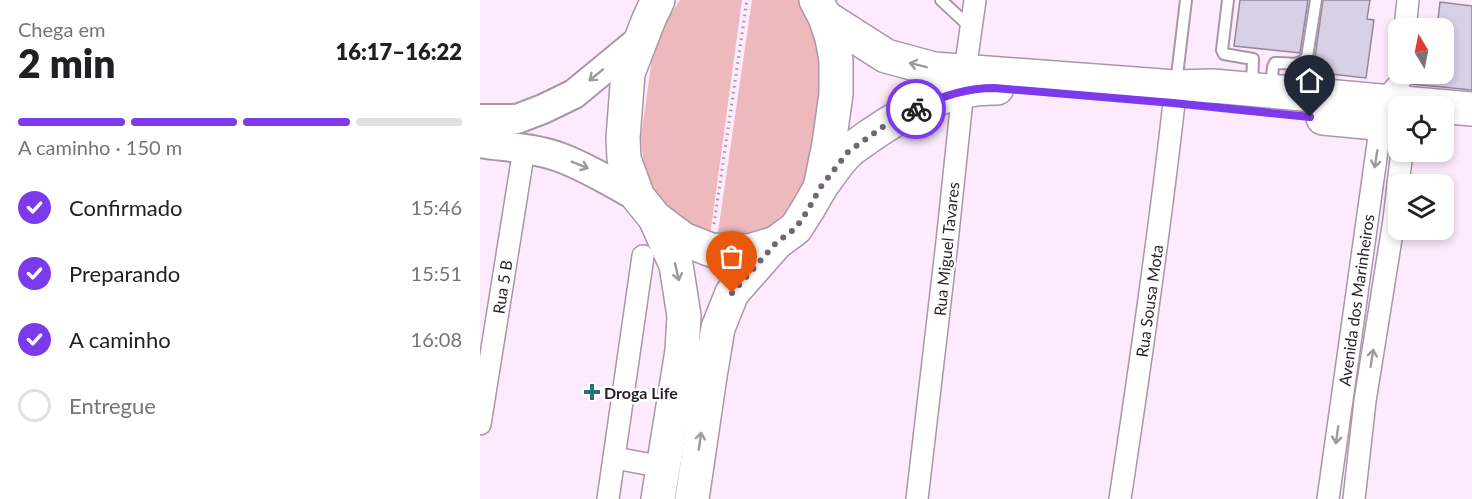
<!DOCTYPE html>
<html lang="pt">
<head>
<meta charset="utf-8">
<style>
	:root { --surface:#fff; --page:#f6f6f6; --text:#202124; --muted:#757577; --line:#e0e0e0; --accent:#7c3aed }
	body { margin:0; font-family:Lato,sans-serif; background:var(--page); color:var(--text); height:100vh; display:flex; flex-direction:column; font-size:22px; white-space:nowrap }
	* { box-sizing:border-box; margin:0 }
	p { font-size:20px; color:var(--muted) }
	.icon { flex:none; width:33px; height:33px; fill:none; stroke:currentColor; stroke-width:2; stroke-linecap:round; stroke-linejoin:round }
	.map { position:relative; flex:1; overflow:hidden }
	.drawer { display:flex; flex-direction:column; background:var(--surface); width:480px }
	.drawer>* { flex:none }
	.needle { width:39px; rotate:350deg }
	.buttons { position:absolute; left:908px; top:18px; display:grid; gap:12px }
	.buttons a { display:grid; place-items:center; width:66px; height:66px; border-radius:12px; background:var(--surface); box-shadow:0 3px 9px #0003; font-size:30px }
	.pin { position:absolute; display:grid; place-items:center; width:51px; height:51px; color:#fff; margin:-62px -26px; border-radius:50% 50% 50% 0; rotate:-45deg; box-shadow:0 0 6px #0007 }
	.pin .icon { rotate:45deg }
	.courier { position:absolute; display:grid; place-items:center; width:60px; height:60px; margin:-30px; border:4px solid #7c3aed; border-radius:50%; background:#fff; color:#222; box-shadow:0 2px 8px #0007 }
	.headline em { font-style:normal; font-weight:800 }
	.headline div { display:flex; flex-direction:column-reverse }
	.headline { display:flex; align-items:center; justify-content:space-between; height:102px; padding:0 18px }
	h1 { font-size:39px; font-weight:800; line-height:45px }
	.bar { display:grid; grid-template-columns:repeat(4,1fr); gap:9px 6px; align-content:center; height:72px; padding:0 18px }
	.bar i { height:8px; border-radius:4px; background:var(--line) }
	.bar .selected { background:var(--accent) }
	.bar p { grid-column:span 4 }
	ol { padding:0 18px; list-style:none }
	li { display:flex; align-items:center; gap:18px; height:66px }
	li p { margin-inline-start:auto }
	li .icon { padding:6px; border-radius:50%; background:var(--accent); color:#fff; stroke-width:4 }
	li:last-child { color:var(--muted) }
	li i { width:33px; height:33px; border:3px solid var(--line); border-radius:50% }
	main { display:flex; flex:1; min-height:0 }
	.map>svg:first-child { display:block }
	.green { fill:#eeb9bd }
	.building { fill:#d9cfe6; stroke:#91889c; stroke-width:1.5 }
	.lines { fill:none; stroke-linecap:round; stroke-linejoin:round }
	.lane-casing { stroke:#a997a8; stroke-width:14 }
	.street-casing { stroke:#a997a8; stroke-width:24 }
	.secondary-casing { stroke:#a997a8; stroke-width:32 }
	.primary-casing { stroke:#a997a8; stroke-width:36 }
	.highway-casing { stroke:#a997a8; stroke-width:36 }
	.path { stroke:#a0929f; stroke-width:3; stroke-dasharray:1.5 4.5; stroke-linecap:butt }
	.lane { stroke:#fff; stroke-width:10 }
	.street { stroke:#fff; stroke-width:21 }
	.secondary { stroke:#fff; stroke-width:28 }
	.primary { stroke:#fff; stroke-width:33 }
	.highway { stroke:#fff; stroke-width:33 }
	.oneway { stroke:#9d9a9d }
	.done { stroke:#716671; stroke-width:6; stroke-dasharray:0 10.8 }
	.route { stroke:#7c3aed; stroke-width:8 }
	.poi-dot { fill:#296e7d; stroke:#fff; stroke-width:2 }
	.labels { text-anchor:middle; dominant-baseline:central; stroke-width:5; stroke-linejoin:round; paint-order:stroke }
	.street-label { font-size:16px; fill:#261f26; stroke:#fff }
	.poi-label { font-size:16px; font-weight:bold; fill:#261f26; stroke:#fff; text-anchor:start }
</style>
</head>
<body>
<main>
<section class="drawer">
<div class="headline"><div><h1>2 min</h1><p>Chega em</p></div><em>16:17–16:22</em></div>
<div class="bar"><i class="selected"></i><i class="selected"></i><i class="selected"></i><i></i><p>A caminho · 150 m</p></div>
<ol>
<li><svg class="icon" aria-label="check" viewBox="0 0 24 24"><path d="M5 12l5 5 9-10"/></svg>Confirmado<p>15:46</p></li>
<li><svg class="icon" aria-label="check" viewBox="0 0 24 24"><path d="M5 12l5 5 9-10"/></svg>Preparando<p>15:51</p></li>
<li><svg class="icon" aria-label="check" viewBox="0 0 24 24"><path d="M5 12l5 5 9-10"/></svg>A caminho<p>16:08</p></li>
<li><i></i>Entregue</li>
</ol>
</section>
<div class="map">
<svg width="992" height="499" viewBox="0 0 992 499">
	<rect width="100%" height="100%" fill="#fdeafc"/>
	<g class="green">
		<polygon points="200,0 262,0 230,236 217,232 189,208 176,193 167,175 163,159 161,137 174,45 185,23"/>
		<polygon points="272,0 317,0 323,7 345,60 327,183 305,216 286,232 237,239"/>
	</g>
	<g class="building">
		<polygon points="760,0 828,0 820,53 754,46"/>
		<polygon points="843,0 890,0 887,19 894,20 886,78 833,72"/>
		<polygon points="960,2 992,6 992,90 931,84 928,76 928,74 963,74 963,28 957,28"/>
	</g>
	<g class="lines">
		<defs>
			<g id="lane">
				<polyline points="461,0 491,28"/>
				<polyline points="748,0 742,50 744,54 773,59 772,86"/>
				<polyline points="696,84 706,0"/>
				<path d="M791 87 793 67 795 63C807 62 817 68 827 57L836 0"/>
			</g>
			<g id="street">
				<polyline points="925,28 928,0"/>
				<polyline points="918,184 922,152"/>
				<polyline points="0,424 44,149"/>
				<polyline points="135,458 183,467"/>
				<polyline points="128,499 163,256"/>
				<polyline points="437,499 467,242 485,71 495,0"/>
				<path d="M640 499C660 367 679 236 694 103"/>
				<polyline points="848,499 904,101 919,84"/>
				<polyline points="874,499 885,401 914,220 918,185"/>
			</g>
			<g id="secondary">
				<polyline points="0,119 37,119 63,109 94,94 162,38"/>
				<path d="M0 143C26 147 54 148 79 157 107 167 132 183 158 197"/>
			</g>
			<g id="primary">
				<polyline points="345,17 406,56 454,69 695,87 733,86 992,109"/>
				<polyline points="843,118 918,125"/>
				<path d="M340 188C349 176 358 161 369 151 374 146 382 142 388 137 425 111 471 86 517 88"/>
			</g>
			<g id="highway">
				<polyline points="175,218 203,239 231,250 269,251 296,243"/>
				<polyline points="178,499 202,351 204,316 196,265 175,218 158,197 144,159 143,138 148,73 169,19 178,0"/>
				<polyline points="212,499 230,376 238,328 252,293 296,243 316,228 328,209 340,188 349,144 356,94 356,60 352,38 345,17 336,0"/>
			</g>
		</defs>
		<use href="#lane" class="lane-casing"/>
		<use href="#street" class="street-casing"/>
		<use href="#secondary" class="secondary-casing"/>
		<use href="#primary" class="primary-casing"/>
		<use href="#highway" class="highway-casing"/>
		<polyline class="path" points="234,224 267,0"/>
		<use href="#lane" class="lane"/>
		<use href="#street" class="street"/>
		<use href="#secondary" class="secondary"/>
		<use href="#primary" class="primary"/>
		<use href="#highway" class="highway"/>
	</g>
	<defs><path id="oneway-shaft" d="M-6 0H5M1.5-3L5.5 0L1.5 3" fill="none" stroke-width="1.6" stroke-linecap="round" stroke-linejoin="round" transform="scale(1.5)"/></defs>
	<g class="oneway">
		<use href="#oneway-shaft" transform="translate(438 65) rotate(-166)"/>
		<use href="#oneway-shaft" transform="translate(116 75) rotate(141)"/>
		<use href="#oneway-shaft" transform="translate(896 159) rotate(99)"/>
		<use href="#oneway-shaft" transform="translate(100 165) rotate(22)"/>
		<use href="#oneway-shaft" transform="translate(197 272) rotate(77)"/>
		<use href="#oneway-shaft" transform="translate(892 358) rotate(-81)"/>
		<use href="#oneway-shaft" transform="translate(857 435) rotate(98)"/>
		<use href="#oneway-shaft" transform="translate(220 441) rotate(-82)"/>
	</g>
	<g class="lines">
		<polyline class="done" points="252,293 296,243 316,228 328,210 340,188 368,152 404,126 436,109"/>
		<path class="route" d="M436 109C461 96 486 88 514 88L693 103 830 117"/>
	</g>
	<path class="poi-dot" d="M109 383h6v6h6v6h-6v6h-6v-6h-6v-6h6z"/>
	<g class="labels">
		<g class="street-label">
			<text transform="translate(466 249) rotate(-84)">Rua Miguel Tavares</text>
			<text transform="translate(22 287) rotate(-81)">Rua 5 B</text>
			<text transform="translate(876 300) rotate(-82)">Avenida dos Marinheiros</text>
			<text transform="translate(669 301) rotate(-82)">Rua Sousa Mota</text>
		</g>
		<g class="poi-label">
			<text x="124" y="392">Droga Life</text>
		</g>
	</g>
</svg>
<div class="buttons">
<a><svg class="needle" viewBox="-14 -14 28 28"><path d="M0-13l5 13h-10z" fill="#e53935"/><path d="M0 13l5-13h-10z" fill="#757577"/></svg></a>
<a><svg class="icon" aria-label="locate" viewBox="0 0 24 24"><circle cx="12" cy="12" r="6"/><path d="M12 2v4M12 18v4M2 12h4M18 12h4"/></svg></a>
<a><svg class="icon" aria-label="layers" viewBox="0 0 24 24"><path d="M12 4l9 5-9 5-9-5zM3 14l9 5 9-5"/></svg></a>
</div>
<div class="pin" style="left:252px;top:293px;background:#ea580c"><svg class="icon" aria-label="bag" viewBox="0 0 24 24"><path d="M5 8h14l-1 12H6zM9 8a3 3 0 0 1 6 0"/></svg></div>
<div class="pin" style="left:830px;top:117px;background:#1f2937"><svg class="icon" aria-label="home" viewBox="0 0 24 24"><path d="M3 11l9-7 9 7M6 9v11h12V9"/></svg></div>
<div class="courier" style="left:436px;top:109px"><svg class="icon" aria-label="bike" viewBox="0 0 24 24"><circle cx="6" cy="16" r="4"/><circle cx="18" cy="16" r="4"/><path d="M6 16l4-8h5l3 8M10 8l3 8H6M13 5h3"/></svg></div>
</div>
</main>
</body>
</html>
